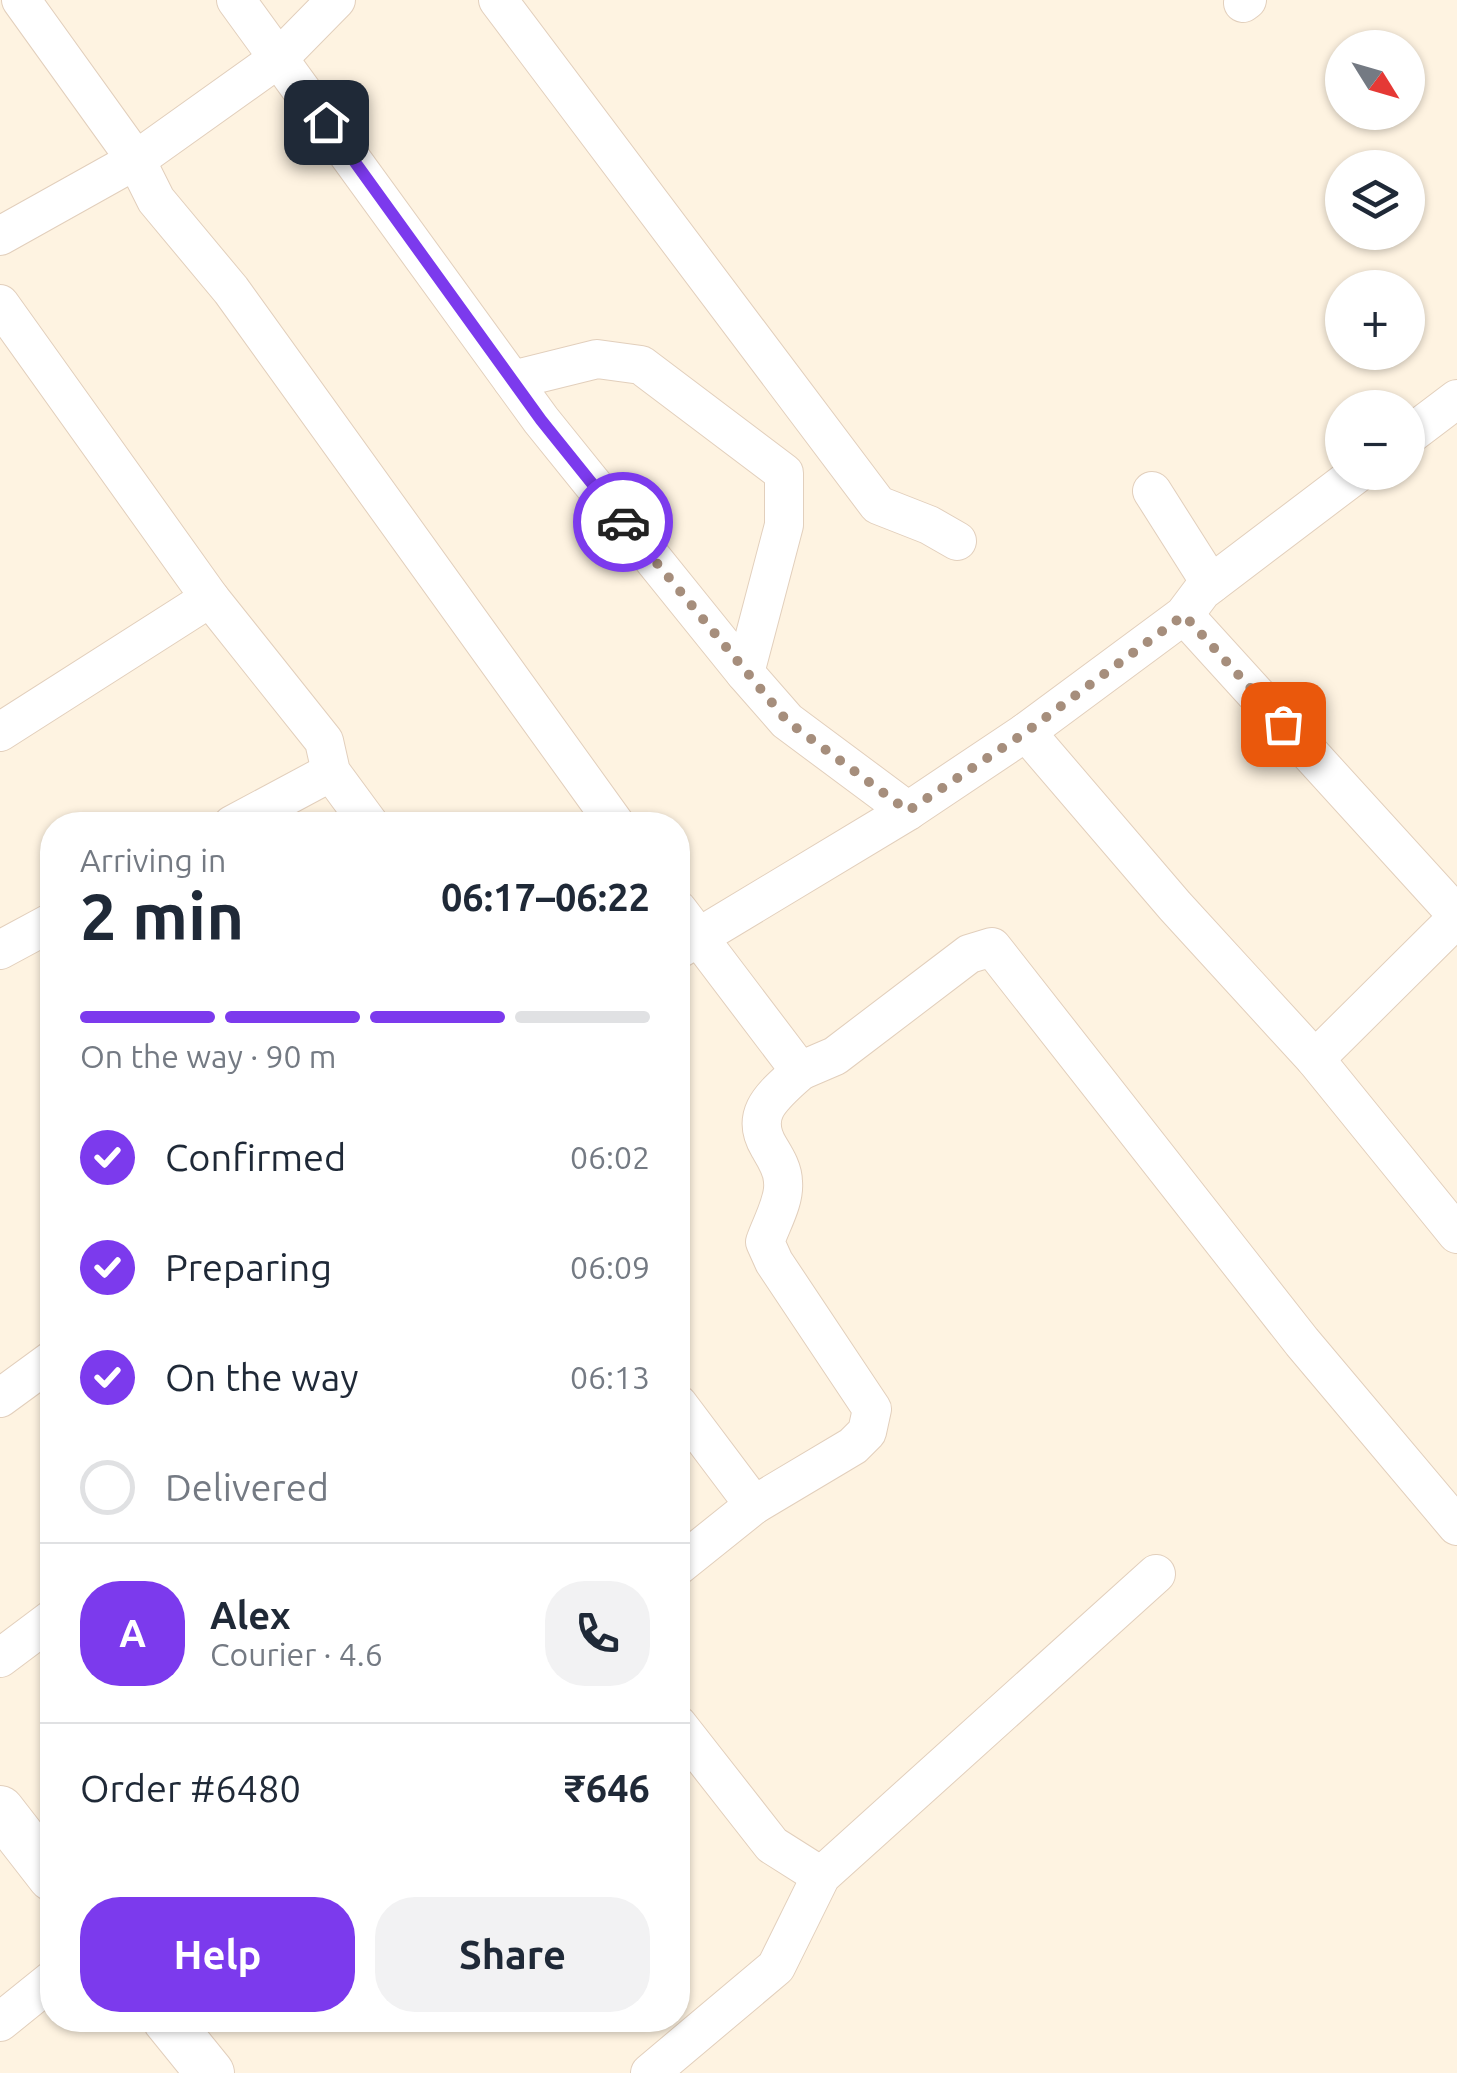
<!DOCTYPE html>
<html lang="en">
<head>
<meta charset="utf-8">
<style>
	:root { --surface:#fff; --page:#f2f2f3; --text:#1f2937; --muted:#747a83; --line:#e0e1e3; --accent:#7c3aed }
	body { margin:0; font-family:Ubuntu,sans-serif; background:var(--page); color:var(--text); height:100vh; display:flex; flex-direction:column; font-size:38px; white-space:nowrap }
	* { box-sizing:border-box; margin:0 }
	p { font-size:32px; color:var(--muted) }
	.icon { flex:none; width:55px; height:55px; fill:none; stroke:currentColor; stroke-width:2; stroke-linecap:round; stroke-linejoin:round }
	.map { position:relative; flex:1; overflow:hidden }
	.drawer { position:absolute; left:40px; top:812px; width:650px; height:1220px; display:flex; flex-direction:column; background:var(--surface); border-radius:40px; box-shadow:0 2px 8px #0004 }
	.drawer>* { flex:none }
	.needle { width:65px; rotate:127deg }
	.fabs { position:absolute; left:1325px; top:30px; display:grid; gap:20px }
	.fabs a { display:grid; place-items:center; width:100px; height:100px; border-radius:50%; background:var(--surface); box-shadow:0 2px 8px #0004; font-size:50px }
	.pin { position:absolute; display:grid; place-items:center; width:85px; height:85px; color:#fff; margin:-42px; border-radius:20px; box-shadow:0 5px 15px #0006 }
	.courier { position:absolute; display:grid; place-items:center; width:100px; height:100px; margin:-50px; border:8px solid #7c3aed; border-radius:50%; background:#fff; color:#222; box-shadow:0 2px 12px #0007 }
	.overview em { font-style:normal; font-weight:600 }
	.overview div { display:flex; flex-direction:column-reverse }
	.overview { display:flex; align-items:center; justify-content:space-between; height:170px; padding:0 40px }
	h1 { font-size:65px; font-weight:600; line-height:75px }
	.bar { display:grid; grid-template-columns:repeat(4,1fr); gap:15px 10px; align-content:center; height:120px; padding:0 40px }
	.bar i { height:12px; border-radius:8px; background:var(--line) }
	.bar .on { background:var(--accent) }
	.bar p { grid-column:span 4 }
	.line { display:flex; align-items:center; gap:25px; padding:0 40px; border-top:2px solid var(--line) }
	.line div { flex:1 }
	.round { display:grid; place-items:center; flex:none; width:105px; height:105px; border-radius:40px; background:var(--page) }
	ol { padding:0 40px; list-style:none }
	li { display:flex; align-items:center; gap:30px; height:110px }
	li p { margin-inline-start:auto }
	li .icon { padding:10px; border-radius:50%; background:var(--accent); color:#fff; stroke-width:4 }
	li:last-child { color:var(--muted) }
	li i { width:55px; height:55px; border:5px solid var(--line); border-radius:50% }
	.cta { display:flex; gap:20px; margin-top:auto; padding:20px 40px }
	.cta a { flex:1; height:115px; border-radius:40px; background:var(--accent); color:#fff; font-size:40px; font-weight:600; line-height:115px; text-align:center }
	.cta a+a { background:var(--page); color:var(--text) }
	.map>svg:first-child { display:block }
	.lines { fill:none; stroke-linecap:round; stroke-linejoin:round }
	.minor-casing { stroke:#e2cfbc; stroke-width:40 }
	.tertiary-casing { stroke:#e2cfbc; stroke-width:50 }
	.minor { stroke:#fff; stroke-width:38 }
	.tertiary { stroke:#fff; stroke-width:48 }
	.done { stroke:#a68e7c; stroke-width:10; stroke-dasharray:0 18 }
	.route { stroke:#7c3aed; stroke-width:12 }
</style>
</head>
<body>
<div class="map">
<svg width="1457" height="2073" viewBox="0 0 1457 2073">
	<rect width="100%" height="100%" fill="#fef3e1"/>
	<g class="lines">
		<defs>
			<g id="minor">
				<polyline points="21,0 136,160 156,200 231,290 616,825"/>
				<polyline points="236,0 541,420 745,673 787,721 908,811"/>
				<polyline points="498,0 878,505 929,525 957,541"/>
				<polyline points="1243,3 1247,0"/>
				<polyline points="0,236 136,160 279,58 336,0"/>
				<polyline points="0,304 210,598 324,741 331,772 370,825"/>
				<polyline points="512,380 597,359 641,365 784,473 784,525 745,673"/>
				<polyline points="1408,436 1457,399"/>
				<polyline points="1152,491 1211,584"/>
				<polyline points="1184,615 1457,915"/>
				<polyline points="0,732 210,598"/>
				<polyline points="1026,732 1175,906 1315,1059 1457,1234"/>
				<polyline points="232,825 331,772"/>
				<polyline points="678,910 800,1071 835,1056 969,954 992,947 1302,1342 1457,1526"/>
				<polyline points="679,949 908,811 1026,732 1184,615 1202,591 1359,472"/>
				<polyline points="0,950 52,922"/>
				<polyline points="1315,1059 1457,918"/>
				<polyline points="0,1398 52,1360"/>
				<polyline points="678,1404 754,1505"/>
				<path d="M678 1566 754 1505 853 1446 867 1432 872 1409 774 1262 765 1242C771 1224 785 1201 783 1182 783 1169 775 1157 769 1147 748 1112 776 1094 800 1071"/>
				<polyline points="0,1658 52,1619"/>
				<polyline points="678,1725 772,1845 821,1876"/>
				<polyline points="0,2022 52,1980"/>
				<polyline points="650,2073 776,1967 821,1876 1156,1574"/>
			</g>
			<g id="tertiary">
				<polyline points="0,1810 52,1877"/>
				<polyline points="167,2020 210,2073"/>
			</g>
		</defs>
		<use href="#minor" class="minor-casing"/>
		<use href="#tertiary" class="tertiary-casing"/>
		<use href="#minor" class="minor"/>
		<use href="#tertiary" class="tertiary"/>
	</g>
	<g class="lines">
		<polyline class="done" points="623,522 787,721 908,811 1026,732 1184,615 1283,724"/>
		<polyline class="route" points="326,122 541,420 623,522"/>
	</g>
</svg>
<div class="fabs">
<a><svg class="needle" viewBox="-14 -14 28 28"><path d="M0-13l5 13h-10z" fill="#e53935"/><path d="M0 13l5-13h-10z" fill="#747a83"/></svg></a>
<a><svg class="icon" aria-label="layers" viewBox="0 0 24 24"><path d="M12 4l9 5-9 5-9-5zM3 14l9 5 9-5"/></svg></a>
<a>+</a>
<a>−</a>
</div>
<div class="pin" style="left:1283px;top:724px;background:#ea580c"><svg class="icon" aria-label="bag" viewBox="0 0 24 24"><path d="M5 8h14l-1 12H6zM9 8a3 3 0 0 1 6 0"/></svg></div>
<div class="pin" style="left:326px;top:122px;background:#1f2937"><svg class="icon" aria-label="home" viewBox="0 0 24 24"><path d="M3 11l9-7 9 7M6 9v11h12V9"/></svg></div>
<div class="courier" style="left:623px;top:522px"><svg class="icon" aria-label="car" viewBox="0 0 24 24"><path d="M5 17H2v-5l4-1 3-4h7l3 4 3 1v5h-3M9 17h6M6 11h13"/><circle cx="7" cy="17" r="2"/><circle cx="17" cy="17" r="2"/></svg></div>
<section class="drawer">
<div class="overview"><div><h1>2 min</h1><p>Arriving in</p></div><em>06:17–06:22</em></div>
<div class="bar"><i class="on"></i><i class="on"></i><i class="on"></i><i></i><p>On the way · 90 m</p></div>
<ol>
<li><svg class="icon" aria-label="check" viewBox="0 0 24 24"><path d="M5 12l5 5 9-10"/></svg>Confirmed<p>06:02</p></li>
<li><svg class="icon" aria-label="check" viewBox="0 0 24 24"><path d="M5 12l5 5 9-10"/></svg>Preparing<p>06:09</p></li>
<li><svg class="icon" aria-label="check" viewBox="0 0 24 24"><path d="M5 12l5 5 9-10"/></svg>On the way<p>06:13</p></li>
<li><i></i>Delivered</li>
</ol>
<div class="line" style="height:180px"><b class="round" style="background:var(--accent);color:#fff">A</b><div><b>Alex</b><p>Courier · 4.6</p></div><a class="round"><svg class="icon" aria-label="phone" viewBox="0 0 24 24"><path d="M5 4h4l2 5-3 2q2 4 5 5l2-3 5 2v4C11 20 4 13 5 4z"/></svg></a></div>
<div class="line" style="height:130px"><div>Order #6480</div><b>₹646</b></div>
<div class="cta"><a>Help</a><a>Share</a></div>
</section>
</div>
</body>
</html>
